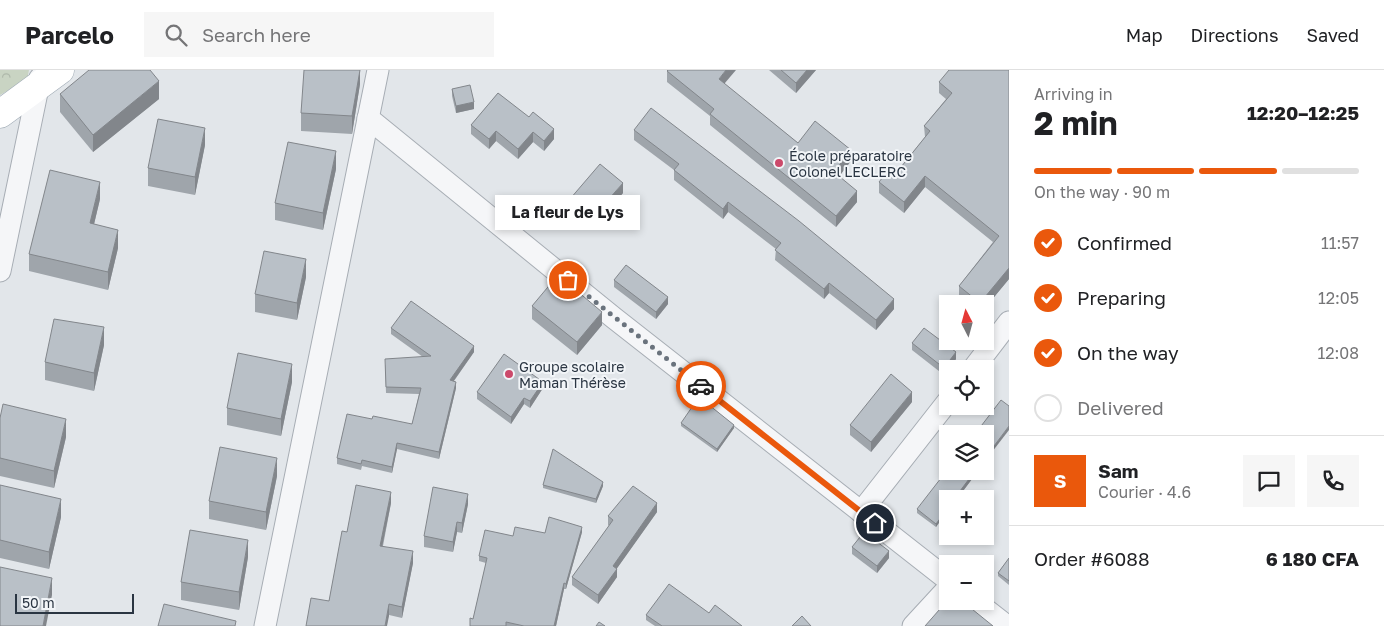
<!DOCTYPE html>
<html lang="en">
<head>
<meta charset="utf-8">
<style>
	:root { --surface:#fff; --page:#f6f6f6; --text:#202124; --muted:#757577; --line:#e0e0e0; --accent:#ea580c }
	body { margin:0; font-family:"Golos Text",sans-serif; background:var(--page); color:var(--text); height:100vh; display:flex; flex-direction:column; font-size:19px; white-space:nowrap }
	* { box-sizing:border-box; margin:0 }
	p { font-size:16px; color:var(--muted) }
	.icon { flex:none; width:28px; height:28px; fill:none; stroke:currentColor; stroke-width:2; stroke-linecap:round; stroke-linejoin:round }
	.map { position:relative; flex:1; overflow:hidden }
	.side { display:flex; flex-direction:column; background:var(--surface); width:375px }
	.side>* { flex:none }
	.needle { width:32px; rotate:354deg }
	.controls { position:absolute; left:939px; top:225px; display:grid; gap:10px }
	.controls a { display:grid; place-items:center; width:55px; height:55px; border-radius:0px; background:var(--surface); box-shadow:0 2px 8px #0003; font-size:25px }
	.scale { position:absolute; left:15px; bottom:12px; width:119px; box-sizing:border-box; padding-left:5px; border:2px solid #2a3542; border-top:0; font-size:14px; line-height:18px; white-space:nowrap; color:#2a3542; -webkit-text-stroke:4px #f2f5f8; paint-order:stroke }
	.pin { position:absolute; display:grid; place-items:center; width:42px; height:42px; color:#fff; margin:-21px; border:2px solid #fff; border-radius:50%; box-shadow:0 1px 5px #0007 }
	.courier { position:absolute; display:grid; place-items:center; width:50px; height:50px; margin:-25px; border:4px solid #ea580c; border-radius:50%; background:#fff; color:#222; box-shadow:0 1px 6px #0007 }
	.bubble { position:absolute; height:35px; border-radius:0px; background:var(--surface); box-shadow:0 2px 8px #0003; font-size:16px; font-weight:700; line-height:35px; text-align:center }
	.headline em { font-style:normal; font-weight:700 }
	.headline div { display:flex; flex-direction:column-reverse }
	.headline { display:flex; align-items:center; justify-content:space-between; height:85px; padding:0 25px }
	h1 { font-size:32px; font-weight:700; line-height:38px }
	.bar { display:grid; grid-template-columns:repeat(4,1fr); gap:8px 5px; align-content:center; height:60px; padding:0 25px }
	.bar i { height:6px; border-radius:4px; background:var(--line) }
	.bar .active { background:var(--accent) }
	.bar p { grid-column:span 4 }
	.line { display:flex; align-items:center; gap:12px; padding:0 25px; border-top:1px solid var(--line) }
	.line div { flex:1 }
	.round { display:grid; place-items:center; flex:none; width:52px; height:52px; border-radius:0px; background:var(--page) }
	ol { padding:0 25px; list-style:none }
	li { display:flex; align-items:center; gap:15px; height:55px }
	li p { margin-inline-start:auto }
	li .icon { padding:5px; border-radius:50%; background:var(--accent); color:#fff; stroke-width:4 }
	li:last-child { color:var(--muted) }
	li i { width:28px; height:28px; border:2px solid var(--line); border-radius:50% }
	header { display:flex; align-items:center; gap:30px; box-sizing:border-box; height:70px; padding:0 25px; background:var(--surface); border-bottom:1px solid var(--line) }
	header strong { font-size:24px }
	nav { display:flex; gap:28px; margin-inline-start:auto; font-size:18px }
	.search { width:350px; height:45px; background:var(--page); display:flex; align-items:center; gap:12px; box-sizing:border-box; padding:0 18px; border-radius:0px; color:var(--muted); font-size:19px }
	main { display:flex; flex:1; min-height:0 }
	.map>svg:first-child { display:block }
	.forest { fill:url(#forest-crowns) }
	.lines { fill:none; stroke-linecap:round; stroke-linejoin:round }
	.minor-casing { stroke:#a7adb4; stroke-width:23 }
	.major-casing { stroke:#a1acb6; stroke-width:29 }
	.minor { stroke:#f5f6f8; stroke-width:21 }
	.major { stroke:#fff; stroke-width:28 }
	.wall { fill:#9fa5ab }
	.shaded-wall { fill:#82868b }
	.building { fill:#b9c0c7; stroke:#82868b }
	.done { stroke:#6a737d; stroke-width:5; stroke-dasharray:0 9 }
	.route { stroke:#ea580c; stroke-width:6 }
	.poi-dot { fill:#cc4a6b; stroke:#f2f5f8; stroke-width:2 }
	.labels { text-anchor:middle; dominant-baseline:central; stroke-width:4; stroke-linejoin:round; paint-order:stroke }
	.poi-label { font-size:14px; fill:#2a3542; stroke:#f2f5f8; text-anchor:start }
</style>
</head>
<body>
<header>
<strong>Parcelo</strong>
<div class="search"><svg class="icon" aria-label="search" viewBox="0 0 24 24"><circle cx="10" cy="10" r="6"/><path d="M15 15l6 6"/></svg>Search here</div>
<nav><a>Map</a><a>Directions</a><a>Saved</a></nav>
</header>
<main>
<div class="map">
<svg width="1009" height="556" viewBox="0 0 1009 556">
	<defs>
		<pattern id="forest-crowns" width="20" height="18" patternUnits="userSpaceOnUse" patternTransform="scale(1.25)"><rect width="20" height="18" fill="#c9d4c3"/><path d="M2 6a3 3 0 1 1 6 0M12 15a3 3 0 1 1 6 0" fill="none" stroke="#adb7a9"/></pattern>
	</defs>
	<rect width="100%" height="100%" fill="#e2e6ea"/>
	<polygon class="forest" points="0,0 29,0 27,10 0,25"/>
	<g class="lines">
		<defs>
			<g id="minor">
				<polyline points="368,48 614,248 948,510"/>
				<polyline points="0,201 40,8"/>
				<polyline points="973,299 1009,252"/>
				<polyline points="861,442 948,331"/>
				<polyline points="975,531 1007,556"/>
				<polyline points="265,556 378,0"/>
				<polyline points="913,556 948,518"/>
			</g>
			<polyline id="major" points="0,44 60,0"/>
		</defs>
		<use href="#minor" class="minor-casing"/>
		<use href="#major" class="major-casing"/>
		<use href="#minor" class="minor"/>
		<use href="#major" class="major"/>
	</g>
	<g class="wall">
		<polygon points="360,0 360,14 352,64 301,61 301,43"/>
		<polygon points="769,0 816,0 796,23"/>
		<polygon points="1009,0 1009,209 985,238 985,234 967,234 959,227 959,216 993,172 925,117 904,143 879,123 879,112 897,102 925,67 924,56 946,29 939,23 939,12"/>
		<polygon points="667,1 724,14 798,73 851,91 839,106 857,132 836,157 710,55 710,46 667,12"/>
		<polygon points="452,19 474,39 456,43 452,26"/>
		<polygon points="498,23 554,69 544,81 533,72 518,89 496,71 489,79 471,64 471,55"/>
		<polygon points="60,24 159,29 93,82 60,42"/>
		<polygon points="634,60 894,239 876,260 829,223 824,229 775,190 776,179 728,142 723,149 674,110 674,100 634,70"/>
		<polygon points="205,75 195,125 148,116 148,98"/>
		<polygon points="336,99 323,160 275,150 275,133"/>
		<polygon points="623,123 592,159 570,139 570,129"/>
		<polygon points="100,129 94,154 118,178 108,220 29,201 29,184"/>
		<polygon points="306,207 297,250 255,242 255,224"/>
		<polygon points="614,210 668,234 656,249 614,217"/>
		<polygon points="532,236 602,255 577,285 532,249"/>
		<polygon points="391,258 474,282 454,311 456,318 439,389 397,379 392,403 362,396 361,400 337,394 337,388 412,354 419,324 386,323 385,295 423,287 391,264"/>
		<polygon points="912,273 956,289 944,305 912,280"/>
		<polygon points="104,275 94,321 45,310 45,292"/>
		<polygon points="292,312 281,366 227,355 227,338"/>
		<polygon points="543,318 530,338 524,334 511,354 477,329 477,322"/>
		<polygon points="912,332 871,382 850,365 850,355"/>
		<polygon points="0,348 66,367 54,418 0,406"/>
		<polygon points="681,353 734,358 717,382 681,356"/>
		<polygon points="978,401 957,429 948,429 936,457 917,443 917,439"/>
		<polygon points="277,406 266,460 209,449 209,431"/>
		<polygon points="0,415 61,447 49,499 0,488"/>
		<polygon points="543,415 603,416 596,433 543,418"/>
		<polygon points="391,433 383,476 413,493 402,548 329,531 347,462"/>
		<polygon points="468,434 462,463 457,462 453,482 424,477 424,466"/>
		<polygon points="657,442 617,498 617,507 598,534 572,515 572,507 609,456 608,455 608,446"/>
		<polygon points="582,462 566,519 564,519 556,556 470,556 473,549 486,493 479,491 479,486 545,463"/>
		<polygon points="852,477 889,488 877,503 852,484"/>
		<polygon points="248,487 239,540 181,530 181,512"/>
		<polygon points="1009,488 1009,515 998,506 998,503"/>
		<polygon points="709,543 742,556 655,556 646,550 646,545"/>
	</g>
	<g class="shaded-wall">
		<polygon points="360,0 360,14 352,64 352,46"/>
		<polygon points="726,0 736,0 719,20 719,9"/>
		<polygon points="807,0 816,0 796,23 796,13"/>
		<polygon points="159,11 159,29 93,82 93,65"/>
		<polygon points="474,32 474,39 456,43 456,36"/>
		<polygon points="205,58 205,75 195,125 195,107"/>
		<polygon points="554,59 554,69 544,81 544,71"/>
		<polygon points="496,61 496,71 489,79 489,69"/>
		<polygon points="533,62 533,72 518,89 518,79"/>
		<polygon points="851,80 851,91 834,113 834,102"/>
		<polygon points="336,81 336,99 323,160 323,143"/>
		<polygon points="925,106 925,117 904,143 904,132"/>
		<polygon points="100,112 100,129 90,171 90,153"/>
		<polygon points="623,113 623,123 592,159 592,148"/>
		<polygon points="857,121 857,132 836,157 836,146"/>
		<polygon points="728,132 728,142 723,149 723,139"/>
		<polygon points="118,160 118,178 108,220 108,202"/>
		<polygon points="306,189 306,207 297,250 297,233"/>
		<polygon points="1009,198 1009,209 985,238 985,234 980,234 980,233"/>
		<polygon points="829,213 829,223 824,229 824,219"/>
		<polygon points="668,227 668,234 656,249 656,242"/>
		<polygon points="894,229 894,239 876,260 876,250"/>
		<polygon points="602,242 602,255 577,285 577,272"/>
		<polygon points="104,257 104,275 94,321 94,303"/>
		<polygon points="474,276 474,282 450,316 450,310"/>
		<polygon points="956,282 956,289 949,299 948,299 948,301 944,305 944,298"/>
		<polygon points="292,294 292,312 281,366 281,349"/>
		<polygon points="456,312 456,318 439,389 439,382"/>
		<polygon points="543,312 543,318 530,338 530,331"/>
		<polygon points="912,322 912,332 871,382 871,372"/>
		<polygon points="524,328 524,334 511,354 511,347"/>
		<polygon points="66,349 66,367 54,418 54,401"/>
		<polygon points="734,355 734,358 717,382 717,379"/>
		<polygon points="1009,356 1009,360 985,391 985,388"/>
		<polygon points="397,373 397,379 392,403 392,397"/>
		<polygon points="277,388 277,406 266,460 266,442"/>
		<polygon points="975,401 978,401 957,429 954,429"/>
		<polygon points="603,412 603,416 596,433 596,429"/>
		<polygon points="391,422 391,433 380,487 380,476"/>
		<polygon points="468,424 468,434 462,463 462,453"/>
		<polygon points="61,429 61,447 49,499 49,482"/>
		<polygon points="657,433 657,442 613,504 613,496"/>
		<polygon points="948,438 948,441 936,457 936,454"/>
		<polygon points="457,452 457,462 453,482 453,472"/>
		<polygon points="582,457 582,462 566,519 566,514"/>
		<polygon points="248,470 248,487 239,540 239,522"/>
		<polygon points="413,481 413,493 402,548 402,537"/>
		<polygon points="889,481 889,488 877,503 877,496"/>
		<polygon points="617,499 617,507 598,534 598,525"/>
		<polygon points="52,508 52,525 46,556 43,556"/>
		<polygon points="564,513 564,519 556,556 554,556"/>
		<polygon points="389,534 389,546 387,556 385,556"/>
	</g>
	<g class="building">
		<polygon points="89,0 150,0 159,11 93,65 60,24"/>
		<polygon points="304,0 360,0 352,46 301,43"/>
		<polygon points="668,0 726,0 719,9 798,73 815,51 851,80 834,102 857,121 836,146 710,44 714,39 667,1"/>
		<polygon points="781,0 807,0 796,13"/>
		<polygon points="949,0 1009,0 1009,198 980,233 959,216 999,166 925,106 904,132 879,112 891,97 897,102 930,61 924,56 952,23 939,12"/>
		<polygon points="470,15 474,32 456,36 452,19"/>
		<polygon points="498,23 529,47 533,42 554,59 544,71 533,62 518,79 496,61 489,69 471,55"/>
		<polygon points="651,38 799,151 894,229 876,250 829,213 824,219 775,180 781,173 728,132 723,139 674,100 679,94 634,60"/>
		<polygon points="158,49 205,58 195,107 148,98"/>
		<polygon points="288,72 336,81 323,143 275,133"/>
		<polygon points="600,94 623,113 592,148 570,129"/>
		<polygon points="50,100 100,112 90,153 118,160 108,202 29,184"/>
		<polygon points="264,181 306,189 297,233 255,224"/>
		<polygon points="626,195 668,227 656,242 614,210"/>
		<polygon points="558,205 602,242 577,272 532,236"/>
		<polygon points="411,231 474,276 450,310 456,312 439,382 397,373 392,397 362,390 361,394 337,388 347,344 372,349 373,346 412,354 421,318 386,317 385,289 431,286 391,258"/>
		<polygon points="54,249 104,257 94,303 45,292"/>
		<polygon points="924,258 956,282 944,298 912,273"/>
		<polygon points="238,283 292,294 281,349 227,338"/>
		<polygon points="504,284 543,312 530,331 524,328 511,347 477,322"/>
		<polygon points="891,304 912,322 871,372 850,355"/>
		<polygon points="699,327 734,355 717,379 681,353"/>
		<polygon points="1001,330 1009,336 1009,356 985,388 985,364 975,364"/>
		<polygon points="3,334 66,349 54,401 0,388 0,348"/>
		<polygon points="220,377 277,388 266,442 209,431"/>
		<polygon points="553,379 603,412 596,429 543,415"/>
		<polygon points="948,399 948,401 975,401 954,429 948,429 948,438 936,454 917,439"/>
		<polygon points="0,415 61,429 49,482 0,470"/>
		<polygon points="356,415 391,422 380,476 413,481 402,537 389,534 385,556 306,556 311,528 329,531 342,461 347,462"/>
		<polygon points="633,416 657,433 613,496 617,499 598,525 572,507 613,450 608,446"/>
		<polygon points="433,417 468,424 462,453 457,452 453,472 424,466"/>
		<polygon points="549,447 582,457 566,514 564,513 554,556 524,556 506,552 506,556 470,556 470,548 473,549 487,488 479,486 485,460 513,466 515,457 545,463"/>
		<polygon points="190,460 248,470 239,522 181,512"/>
		<polygon points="864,462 889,481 877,496 852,477"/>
		<polygon points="1009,488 1009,511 998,503"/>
		<polygon points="0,497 52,508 43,556 0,556"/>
		<polygon points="669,514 709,543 715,535 742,556 662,556 646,545"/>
		<polygon points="947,531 952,536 956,531 966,531 967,535 993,556 925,556"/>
		<polygon points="164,534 236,551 235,556 158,556"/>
		<polygon points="802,546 811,556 792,556"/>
		<polygon points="599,552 605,556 596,556"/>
	</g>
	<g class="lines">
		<polyline class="done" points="568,210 701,316"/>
		<polyline class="route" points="701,316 875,453"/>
	</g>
	<g class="poi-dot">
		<circle cx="779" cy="93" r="5"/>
		<circle cx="509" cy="304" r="5"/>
	</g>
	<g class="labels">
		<g class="poi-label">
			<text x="789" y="85">École préparatoire<tspan x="789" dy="16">Colonel LECLERC</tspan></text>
			<text x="519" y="296">Groupe scolaire<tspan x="519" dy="16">Maman Thérèse</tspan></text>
		</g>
	</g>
</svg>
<div class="controls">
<a><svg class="needle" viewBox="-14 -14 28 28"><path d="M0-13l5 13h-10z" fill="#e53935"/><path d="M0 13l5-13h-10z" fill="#757577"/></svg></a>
<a><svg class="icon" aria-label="locate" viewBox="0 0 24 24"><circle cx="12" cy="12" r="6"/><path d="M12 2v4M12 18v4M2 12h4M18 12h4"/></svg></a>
<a><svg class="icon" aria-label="layers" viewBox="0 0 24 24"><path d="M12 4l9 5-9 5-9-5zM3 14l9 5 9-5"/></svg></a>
<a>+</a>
<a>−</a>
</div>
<div class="scale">50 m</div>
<div class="pin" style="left:568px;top:210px;background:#ea580c"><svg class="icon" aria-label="bag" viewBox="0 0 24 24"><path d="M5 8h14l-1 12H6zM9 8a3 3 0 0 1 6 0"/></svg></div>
<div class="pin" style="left:875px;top:453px;background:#1f2937"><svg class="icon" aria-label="home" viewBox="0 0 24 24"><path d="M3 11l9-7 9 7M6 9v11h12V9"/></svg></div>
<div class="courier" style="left:701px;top:316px"><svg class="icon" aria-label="car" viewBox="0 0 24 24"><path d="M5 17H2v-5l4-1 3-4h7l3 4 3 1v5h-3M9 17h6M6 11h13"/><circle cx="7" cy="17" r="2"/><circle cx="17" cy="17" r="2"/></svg></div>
<div class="bubble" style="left:495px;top:125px;width:145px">La fleur de Lys</div>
</div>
<section class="side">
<div class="headline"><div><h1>2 min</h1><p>Arriving in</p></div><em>12:20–12:25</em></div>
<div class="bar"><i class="active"></i><i class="active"></i><i class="active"></i><i></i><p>On the way · 90 m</p></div>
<ol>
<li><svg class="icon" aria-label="check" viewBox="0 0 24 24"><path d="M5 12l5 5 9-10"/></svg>Confirmed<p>11:57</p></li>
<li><svg class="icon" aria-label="check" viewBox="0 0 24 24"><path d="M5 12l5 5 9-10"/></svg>Preparing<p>12:05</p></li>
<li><svg class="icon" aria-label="check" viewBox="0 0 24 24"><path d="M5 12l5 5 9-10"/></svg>On the way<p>12:08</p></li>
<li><i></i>Delivered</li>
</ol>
<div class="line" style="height:90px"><b class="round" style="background:var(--accent);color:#fff">S</b><div><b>Sam</b><p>Courier · 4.6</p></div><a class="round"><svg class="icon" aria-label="chat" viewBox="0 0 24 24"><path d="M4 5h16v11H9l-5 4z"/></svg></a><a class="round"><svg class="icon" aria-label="phone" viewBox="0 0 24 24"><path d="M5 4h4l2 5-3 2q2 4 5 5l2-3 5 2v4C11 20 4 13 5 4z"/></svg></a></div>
<div class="line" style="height:65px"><div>Order #6088</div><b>6 180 CFA</b></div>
</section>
</main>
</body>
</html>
